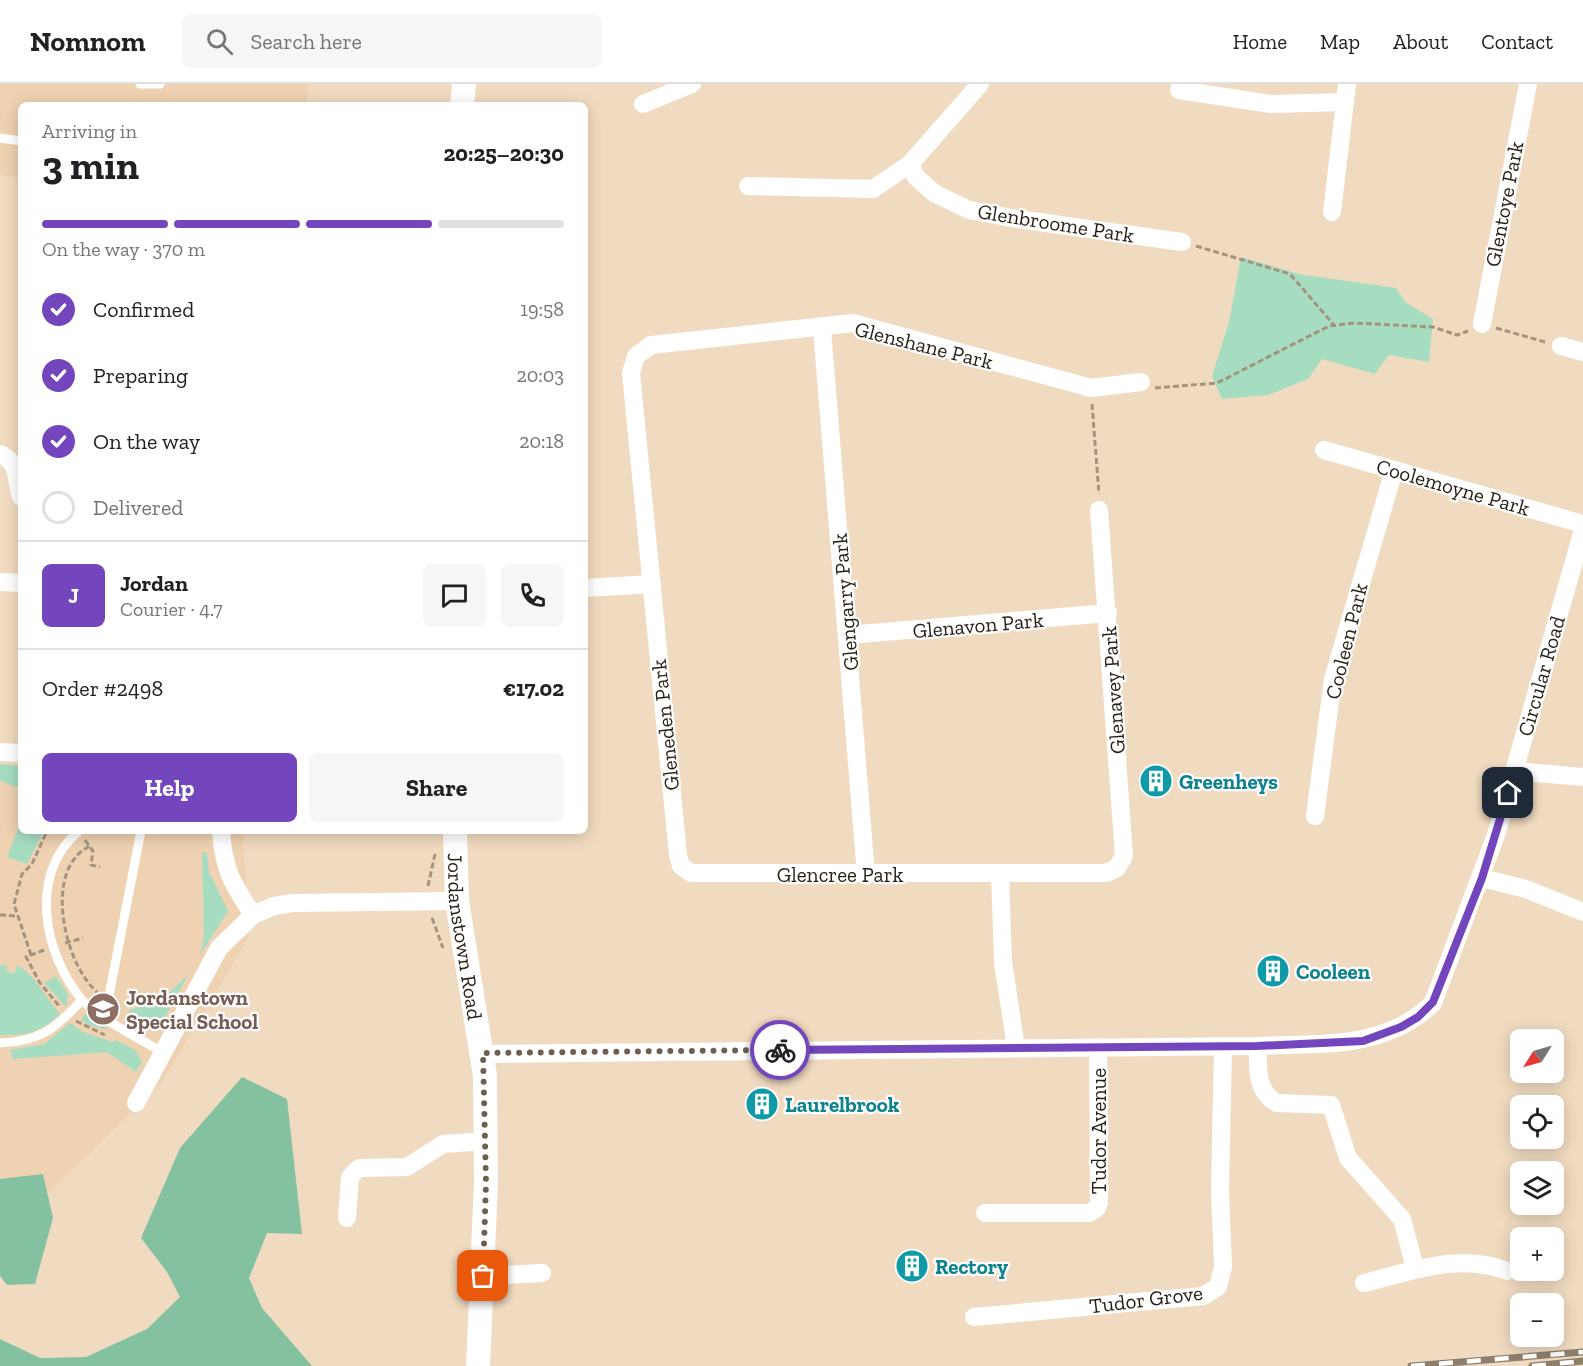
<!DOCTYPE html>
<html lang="en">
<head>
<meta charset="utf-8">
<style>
	:root { --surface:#fff; --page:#f6f6f6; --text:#202124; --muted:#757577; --line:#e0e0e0; --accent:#7446be }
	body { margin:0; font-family:"Zilla Slab",serif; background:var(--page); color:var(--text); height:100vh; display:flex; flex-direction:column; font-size:22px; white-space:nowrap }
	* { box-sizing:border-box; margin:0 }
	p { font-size:20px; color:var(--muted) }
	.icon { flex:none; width:33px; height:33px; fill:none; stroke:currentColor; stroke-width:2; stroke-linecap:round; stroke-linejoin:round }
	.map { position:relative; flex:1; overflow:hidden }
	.details { position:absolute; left:18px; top:18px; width:570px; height:732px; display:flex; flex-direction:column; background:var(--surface); border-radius:9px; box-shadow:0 3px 15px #0003 }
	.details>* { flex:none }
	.needle { width:39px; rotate:233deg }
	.fabs { position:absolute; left:1510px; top:945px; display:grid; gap:12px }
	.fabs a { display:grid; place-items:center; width:54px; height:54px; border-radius:9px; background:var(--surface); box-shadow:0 3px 15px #0003; font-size:30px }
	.pin { position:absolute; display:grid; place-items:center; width:51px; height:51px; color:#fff; margin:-26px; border-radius:12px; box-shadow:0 3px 9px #0006 }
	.courier { position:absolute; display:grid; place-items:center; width:60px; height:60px; margin:-30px; border:4px solid #7446be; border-radius:50%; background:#fff; color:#222; box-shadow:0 2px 8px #0007 }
	.head em { font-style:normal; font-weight:800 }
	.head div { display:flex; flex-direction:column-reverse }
	.head { display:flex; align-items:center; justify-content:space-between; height:102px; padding:0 24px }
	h1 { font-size:39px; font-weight:800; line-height:45px }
	.bar { display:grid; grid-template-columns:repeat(4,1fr); gap:9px 6px; align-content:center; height:72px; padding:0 24px }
	.bar i { height:8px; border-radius:4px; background:var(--line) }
	.bar .on { background:var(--accent) }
	.bar p { grid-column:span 4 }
	.line { display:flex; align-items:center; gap:15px; padding:0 24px; border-top:2px solid var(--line) }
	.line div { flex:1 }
	.round { display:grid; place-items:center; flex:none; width:63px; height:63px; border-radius:9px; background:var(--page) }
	ol { padding:0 24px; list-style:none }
	li { display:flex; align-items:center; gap:18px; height:66px }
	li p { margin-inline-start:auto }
	li .icon { padding:6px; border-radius:50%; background:var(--accent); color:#fff; stroke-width:4 }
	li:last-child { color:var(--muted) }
	li i { width:33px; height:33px; border:3px solid var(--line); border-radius:50% }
	.action { display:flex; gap:12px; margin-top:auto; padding:12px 24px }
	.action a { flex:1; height:69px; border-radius:9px; background:var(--accent); color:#fff; font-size:24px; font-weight:800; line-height:69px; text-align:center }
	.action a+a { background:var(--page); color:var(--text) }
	header { display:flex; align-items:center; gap:36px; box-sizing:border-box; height:84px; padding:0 30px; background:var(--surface); border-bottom:2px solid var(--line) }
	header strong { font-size:28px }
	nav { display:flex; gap:33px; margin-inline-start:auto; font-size:21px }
	.search { width:420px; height:54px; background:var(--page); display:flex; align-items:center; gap:15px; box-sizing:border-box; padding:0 21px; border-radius:9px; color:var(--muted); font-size:22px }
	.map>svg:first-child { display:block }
	.built { fill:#eed2b1 }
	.green { fill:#a6ddc0 }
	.forest { fill:#84c1a1 }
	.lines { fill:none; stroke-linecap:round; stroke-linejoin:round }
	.path { stroke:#a4947f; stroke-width:3; stroke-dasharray:6 3; stroke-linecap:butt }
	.service { stroke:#fff; stroke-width:9 }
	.minor { stroke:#fff; stroke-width:18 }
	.tertiary { stroke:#fff; stroke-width:24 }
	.rail-casing { stroke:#8e7f6c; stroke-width:7 }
	.rail { stroke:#fff; stroke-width:4.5; stroke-dasharray:14; stroke-linecap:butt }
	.done { stroke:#6d6050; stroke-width:6; stroke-dasharray:0 10.8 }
	.route { stroke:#7446be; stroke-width:8 }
	.labels { text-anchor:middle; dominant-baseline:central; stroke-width:4.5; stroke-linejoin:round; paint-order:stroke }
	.street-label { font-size:21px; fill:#261e14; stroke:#fff }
	.culture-label { font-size:21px; font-weight:bold; fill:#0d838f; stroke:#fff; text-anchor:start }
	.education-label { font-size:21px; font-weight:bold; fill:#785e54; stroke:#fff; text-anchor:start }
</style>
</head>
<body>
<header>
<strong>Nomnom</strong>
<div class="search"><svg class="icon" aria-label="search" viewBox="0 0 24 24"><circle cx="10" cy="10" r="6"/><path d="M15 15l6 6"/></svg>Search here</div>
<nav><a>Home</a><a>Map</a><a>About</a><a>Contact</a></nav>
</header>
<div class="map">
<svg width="1583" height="1282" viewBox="0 0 1583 1282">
	<rect width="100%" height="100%" fill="#f1dbc0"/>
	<g class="built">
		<polygon points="0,0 309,0 306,21 21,21 21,94 0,91"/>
		<polygon points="0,680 21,682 21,747 243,747 249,853 162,998 43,1114 0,1116"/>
	</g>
	<g class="green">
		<polygon points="1241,173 1299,190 1396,204 1405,218 1433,235 1429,278 1389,271 1375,290 1322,275 1308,295 1268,311 1222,315 1212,292 1229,238"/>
		<polygon points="0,680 21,682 21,704 0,697"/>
		<polygon points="21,737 21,747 44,747 27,780 7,773"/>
		<polygon points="202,768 207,769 209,788 228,827 200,871 204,853"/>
		<path d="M0 881H7V888L14 889 17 882C30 885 49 917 60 930 42 947 25 953 0 951Z"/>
		<polygon points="188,891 157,948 125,934 130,926 146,921 154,923"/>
		<polygon points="56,892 68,910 66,923 44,899"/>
		<polygon points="86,930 109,946 88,941 81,935"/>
		<polygon points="70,939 83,948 112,958 116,956 135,966 142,978 136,988 107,968 13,975 10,966 44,960"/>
	</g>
	<g class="forest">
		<polygon points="242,993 287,1015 302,1150 267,1149 249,1194 262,1224 312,1282 0,1282 0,1255 40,1274 86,1273 147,1245 180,1213 167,1188 141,1154 180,1064"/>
		<polygon points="43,1090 53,1134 35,1200 7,1201 0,1192 0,1095"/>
	</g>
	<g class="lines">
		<g class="path">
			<polyline points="1196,162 1290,190 1334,241"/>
			<polyline points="1496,244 1545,258"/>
			<polyline points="1155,304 1217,299 1329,242 1354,239 1433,243 1457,251 1468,247"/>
			<polyline points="1092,320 1099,410"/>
			<polyline points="85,756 93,767 91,781 100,783"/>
			<path d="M89 762C84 766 78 769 75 774 48 807 68 883 97 908"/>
			<polyline points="428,802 435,770"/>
			<polyline points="0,831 17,832"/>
			<polyline points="432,834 443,864"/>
			<polyline points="65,859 83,854"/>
			<polyline points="44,866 26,873 40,899 60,923"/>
			<polyline points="31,871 14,820 22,790 32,780 47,747"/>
			<polyline points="76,937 105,951"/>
		</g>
		<g class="service">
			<polyline points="140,0 160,0"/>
			<polyline points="0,54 21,57"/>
			<path d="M79 747C28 789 43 869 82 916 98 934 141 955 163 969"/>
			<polyline points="105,932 141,747"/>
			<path d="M0 959C40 958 56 944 82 916"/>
		</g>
		<g class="minor">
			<polyline points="980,0 910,80 916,93 934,109 969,126 1017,135 1182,158"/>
			<polyline points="1179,6 1271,20 1344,18"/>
			<polyline points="643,20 692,0"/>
			<polyline points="748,102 873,105 910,80"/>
			<polyline points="1332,128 1347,0"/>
			<polyline points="1482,240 1528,0"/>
			<polyline points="822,245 866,791"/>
			<polyline points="1561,262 1583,268"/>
			<polyline points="1324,366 1583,440"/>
			<path d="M0 370C20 379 15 395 21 413"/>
			<polyline points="1099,426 1124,772 1117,784 1106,789 691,789 681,782 678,771 631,289 636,272 651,261 853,239 1091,304 1141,298"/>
			<polyline points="0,498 21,499"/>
			<polyline points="585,504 652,500"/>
			<polyline points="848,551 1108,529"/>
			<polyline points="0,668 21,669"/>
			<polyline points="1514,687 1583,693"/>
			<polyline points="1315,732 1333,595 1394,386"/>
			<path d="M221 747C223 784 233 801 253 831"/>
			<polyline points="1000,789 1003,878 1016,964"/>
			<polyline points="1482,794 1526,805 1583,828"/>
			<path d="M1258 962C1258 983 1255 1007 1277 1019L1331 1021 1348 1074 1402 1135 1415 1184"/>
			<path d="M483 970 1258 962C1320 959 1385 966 1433 919L1496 751 1583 446"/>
			<polyline points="136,1019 219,864 253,831 274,822 293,819 457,817"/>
			<polyline points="985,1129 1089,1129 1097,1124 1099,1118 1098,963"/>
			<polyline points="347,1134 350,1093 359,1084 407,1083 443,1060 486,1057"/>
			<polyline points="483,1192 542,1189"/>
			<path d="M1364 1199C1410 1188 1460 1168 1507 1187"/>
			<polyline points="974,1233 1203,1212 1218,1203 1223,1183 1220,1107 1223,962"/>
		</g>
		<g class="tertiary">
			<polyline points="462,21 464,0"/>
			<path id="s1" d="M455 747 457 817 485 992 486 1099 478 1282"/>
		</g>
		<defs>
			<g id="rail">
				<polyline points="1411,1282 1583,1268"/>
				<polyline points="1532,1282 1583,1277"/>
			</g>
		</defs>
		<use href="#rail" class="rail-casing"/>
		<use href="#rail" class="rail"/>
	</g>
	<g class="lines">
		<polyline class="done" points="483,1192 486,1099 483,969 780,966"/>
		<polyline class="route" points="780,966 1257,962 1363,957 1401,943 1418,933 1433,918 1482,794 1508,709"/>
	</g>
	<defs>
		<symbol id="building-disc" viewBox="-11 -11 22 22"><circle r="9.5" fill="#0f9aa8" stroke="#fff"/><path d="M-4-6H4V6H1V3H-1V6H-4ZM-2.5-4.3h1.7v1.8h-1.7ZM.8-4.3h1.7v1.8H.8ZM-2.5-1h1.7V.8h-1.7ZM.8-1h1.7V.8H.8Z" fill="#fff"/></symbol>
		<symbol id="school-disc" viewBox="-11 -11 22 22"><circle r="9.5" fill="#8d6e63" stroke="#fff"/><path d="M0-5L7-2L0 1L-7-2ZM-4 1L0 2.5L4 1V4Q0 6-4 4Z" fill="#fff"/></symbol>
	</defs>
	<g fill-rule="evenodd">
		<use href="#building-disc" x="1137" y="678" width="38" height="38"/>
		<use href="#building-disc" x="1254" y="868" width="38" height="38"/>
		<use href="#school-disc" x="84" y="906" width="38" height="38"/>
		<use href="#building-disc" x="743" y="1001" width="38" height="38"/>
		<use href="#building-disc" x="893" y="1163" width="38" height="38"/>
	</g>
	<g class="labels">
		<g class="street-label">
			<text transform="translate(1504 120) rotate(-79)">Glentoye Park</text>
			<text transform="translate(1056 139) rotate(9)">Glenbroome Park</text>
			<text transform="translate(924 261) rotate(14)">Glenshane Park</text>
			<text transform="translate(1453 403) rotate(16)">Coolemoyne Park</text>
			<text transform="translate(845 518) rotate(-95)">Glengarry Park</text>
			<text transform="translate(978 541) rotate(-5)">Glenavon Park</text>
			<text transform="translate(1346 557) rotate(-76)">Cooleen Park</text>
			<text transform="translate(1541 592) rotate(-74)">Circular Road</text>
			<text transform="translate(1113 606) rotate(-94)">Glenavey Park</text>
			<text transform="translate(665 641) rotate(-96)">Gleneden Park</text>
			<text x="840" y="790">Glencree Park</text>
			<text stroke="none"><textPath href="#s1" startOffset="106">Jordanstown Road</textPath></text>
			<text transform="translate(1098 1047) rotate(-90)">Tudor Avenue</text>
			<text transform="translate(1146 1215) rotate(-7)">Tudor Grove</text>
		</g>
		<g class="culture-label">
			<text x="1179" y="697">Greenheys</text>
			<text x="1296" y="887">Cooleen</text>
			<text x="785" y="1020">Laurelbrook</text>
			<text x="935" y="1182">Rectory</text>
		</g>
		<g class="education-label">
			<text x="126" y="913">Jordanstown<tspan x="126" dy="24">Special School</tspan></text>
		</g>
	</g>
</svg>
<div class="fabs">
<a><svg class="needle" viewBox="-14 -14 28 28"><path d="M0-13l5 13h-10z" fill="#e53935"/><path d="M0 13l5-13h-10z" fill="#757577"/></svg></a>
<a><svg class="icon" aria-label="locate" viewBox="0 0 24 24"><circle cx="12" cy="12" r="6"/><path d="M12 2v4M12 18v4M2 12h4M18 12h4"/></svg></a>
<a><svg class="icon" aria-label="layers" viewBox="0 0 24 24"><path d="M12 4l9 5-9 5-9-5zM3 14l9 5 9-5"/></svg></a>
<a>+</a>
<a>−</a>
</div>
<div class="pin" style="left:483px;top:1192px;background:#ea580c"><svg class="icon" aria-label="bag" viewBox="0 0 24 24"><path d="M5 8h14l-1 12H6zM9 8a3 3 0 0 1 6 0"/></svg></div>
<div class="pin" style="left:1508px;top:709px;background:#1f2937"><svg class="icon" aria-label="home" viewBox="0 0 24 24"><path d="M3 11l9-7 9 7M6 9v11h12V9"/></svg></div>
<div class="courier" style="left:780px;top:966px"><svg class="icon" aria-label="bike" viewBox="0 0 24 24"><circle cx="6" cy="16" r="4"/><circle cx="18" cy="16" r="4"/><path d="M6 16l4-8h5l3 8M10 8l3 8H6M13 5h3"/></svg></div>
<section class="details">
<div class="head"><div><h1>3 min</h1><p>Arriving in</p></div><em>20:25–20:30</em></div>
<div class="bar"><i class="on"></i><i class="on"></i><i class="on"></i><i></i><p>On the way · 370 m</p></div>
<ol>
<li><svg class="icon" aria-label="check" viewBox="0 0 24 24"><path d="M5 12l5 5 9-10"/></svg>Confirmed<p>19:58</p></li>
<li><svg class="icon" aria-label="check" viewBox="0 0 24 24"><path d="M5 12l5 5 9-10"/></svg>Preparing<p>20:03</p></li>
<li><svg class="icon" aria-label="check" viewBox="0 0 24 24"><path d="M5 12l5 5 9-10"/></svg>On the way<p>20:18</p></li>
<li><i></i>Delivered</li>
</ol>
<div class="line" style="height:108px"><b class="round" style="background:var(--accent);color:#fff">J</b><div><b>Jordan</b><p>Courier · 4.7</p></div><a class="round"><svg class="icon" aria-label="chat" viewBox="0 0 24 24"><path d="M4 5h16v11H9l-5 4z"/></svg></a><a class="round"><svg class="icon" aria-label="phone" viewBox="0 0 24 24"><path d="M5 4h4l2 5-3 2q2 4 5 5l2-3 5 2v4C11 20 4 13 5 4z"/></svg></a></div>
<div class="line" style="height:78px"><div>Order #2498</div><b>€17.02</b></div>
<div class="action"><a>Help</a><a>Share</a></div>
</section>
</div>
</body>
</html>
